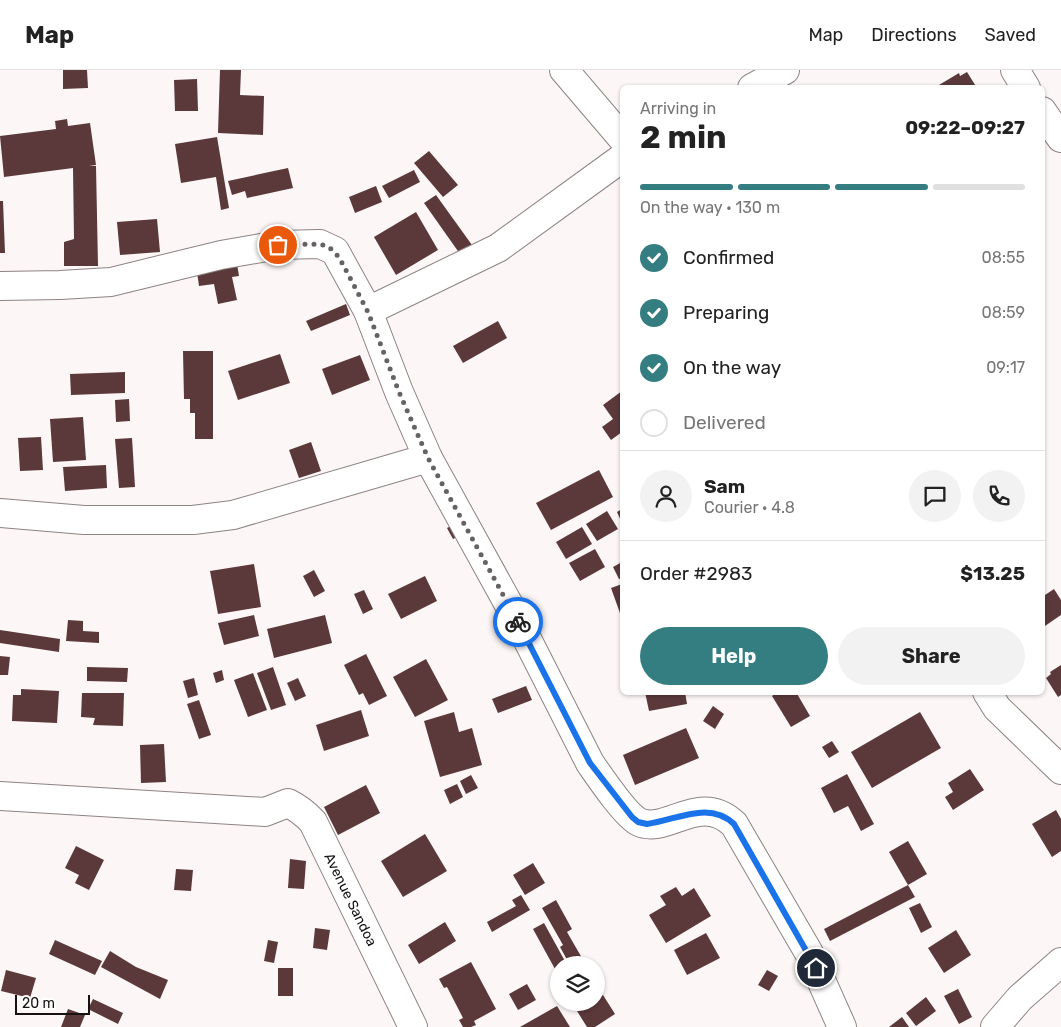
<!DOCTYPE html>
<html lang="en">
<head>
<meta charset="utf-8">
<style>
	:root { --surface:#fff; --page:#f2f2f2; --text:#222; --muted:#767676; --line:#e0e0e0; --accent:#347d81 }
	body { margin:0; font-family:Rubik,sans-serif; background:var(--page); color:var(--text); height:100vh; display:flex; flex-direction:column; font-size:19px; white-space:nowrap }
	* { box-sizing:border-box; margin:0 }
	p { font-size:16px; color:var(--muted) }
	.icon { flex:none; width:28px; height:28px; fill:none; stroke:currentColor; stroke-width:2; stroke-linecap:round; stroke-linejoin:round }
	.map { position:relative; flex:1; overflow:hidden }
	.sheet { position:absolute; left:620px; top:15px; width:425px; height:610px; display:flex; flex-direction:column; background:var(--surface); border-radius:8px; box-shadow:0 1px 4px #0004 }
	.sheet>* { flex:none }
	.controls { position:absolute; left:550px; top:886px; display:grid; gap:10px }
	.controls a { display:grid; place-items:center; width:55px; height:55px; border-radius:50%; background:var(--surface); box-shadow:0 1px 4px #0004; font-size:25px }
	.scale { position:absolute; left:15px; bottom:12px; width:75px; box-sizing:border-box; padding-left:5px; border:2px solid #161212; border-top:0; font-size:14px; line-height:18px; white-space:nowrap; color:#161212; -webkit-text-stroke:4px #fff; paint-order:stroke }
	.pin { position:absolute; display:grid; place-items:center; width:42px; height:42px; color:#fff; margin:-21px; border:2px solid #fff; border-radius:50%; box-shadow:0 1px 5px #0007 }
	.courier { position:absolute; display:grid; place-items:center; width:50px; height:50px; margin:-25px; border:4px solid #1a73e8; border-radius:50%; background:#fff; color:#222; box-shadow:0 1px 6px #0007 }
	.headline em { font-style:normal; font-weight:700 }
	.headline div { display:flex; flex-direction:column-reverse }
	.headline { display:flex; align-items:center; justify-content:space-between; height:85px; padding:0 20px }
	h1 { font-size:32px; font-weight:700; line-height:38px }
	.bar { display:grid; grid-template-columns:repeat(4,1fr); gap:8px 5px; align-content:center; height:60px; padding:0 20px }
	.bar i { height:6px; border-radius:4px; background:var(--line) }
	.bar .current { background:var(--accent) }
	.bar p { grid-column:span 4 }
	.line { display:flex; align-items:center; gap:12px; padding:0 20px; border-top:1px solid var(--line) }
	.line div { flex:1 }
	.round { display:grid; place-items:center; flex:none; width:52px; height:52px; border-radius:26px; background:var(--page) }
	ol { padding:0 20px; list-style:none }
	li { display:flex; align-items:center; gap:15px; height:55px }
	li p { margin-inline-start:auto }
	li .icon { padding:5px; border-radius:50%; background:var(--accent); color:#fff; stroke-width:4 }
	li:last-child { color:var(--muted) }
	li i { width:28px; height:28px; border:2px solid var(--line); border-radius:50% }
	.primary-button { display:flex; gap:10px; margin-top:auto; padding:10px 20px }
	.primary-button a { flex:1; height:58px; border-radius:30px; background:var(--accent); color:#fff; font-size:20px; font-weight:700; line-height:58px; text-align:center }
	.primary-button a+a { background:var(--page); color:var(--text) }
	header { display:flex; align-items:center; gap:30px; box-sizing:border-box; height:70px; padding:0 25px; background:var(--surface); border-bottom:1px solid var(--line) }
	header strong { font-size:24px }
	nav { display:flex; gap:28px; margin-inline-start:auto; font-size:18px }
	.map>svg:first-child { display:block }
	.building { fill:#5b393b }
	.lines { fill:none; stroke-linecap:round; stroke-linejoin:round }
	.street-casing { stroke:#8d8383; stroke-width:30 }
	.street { stroke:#fff; stroke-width:28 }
	.done { stroke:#676262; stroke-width:5; stroke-dasharray:0 9 }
	.route { stroke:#1a73e8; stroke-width:6 }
	.labels { text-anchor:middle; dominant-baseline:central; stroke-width:5; stroke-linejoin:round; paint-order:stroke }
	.street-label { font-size:14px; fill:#161212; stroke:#fff }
</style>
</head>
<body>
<header>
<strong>Map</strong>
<nav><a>Map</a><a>Directions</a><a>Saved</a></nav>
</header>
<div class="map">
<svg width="1061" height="957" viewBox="0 0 1061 957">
	<rect width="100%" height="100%" fill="#fdf6f6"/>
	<g class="building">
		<polygon points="63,0 87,0 88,18 63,19"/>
		<polygon points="220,0 241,0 240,25 264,26 263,65 218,63"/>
		<polygon points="967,2 977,18 934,18 959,3 960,6"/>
		<polygon points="197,9 198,41 175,41 174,10"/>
		<polygon points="67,49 68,56 90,53 96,95 89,96 96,96 98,196 64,196 64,172 74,169 73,98 4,107 0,66 56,59 55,51"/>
		<polygon points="217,67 229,138 221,140 216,107 181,113 175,74"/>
		<polygon points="429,81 458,115 443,127 414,93"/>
		<polygon points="288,98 293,118 247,128 245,121 232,125 228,111"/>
		<polygon points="414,100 420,112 389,128 382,116"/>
		<polygon points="376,116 382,132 355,143 349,127"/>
		<polygon points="436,125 472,175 460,184 424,133"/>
		<polygon points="0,131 3,131 5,183 0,183"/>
		<polygon points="416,142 438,180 396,205 374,167"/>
		<polygon points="157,149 160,182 120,185 117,152"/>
		<polygon points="236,188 239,206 232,207 237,230 218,234 214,214 199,216 196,195"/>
		<polygon points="346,234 350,245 311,261 306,251"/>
		<polygon points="498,251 507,268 463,293 453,276"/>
		<polygon points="183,281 213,281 213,369 195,369 195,343 190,343 190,329 184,329"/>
		<polygon points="280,284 290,313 238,330 228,301"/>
		<polygon points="360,285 370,310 332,325 322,299"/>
		<polygon points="125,302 125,323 71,325 70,304"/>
		<polygon points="622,321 622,362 611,370 602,357 613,349 603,335"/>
		<polygon points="129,329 130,351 116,352 115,330"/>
		<polygon points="83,347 86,390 53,392 50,349"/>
		<polygon points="41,367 43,400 20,401 18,368"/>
		<polygon points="132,368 135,417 119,418 115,369"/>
		<polygon points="311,372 321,401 299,408 289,380"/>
		<polygon points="106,395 107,418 65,421 63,397"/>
		<polygon points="599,400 613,427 551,460 536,433"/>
		<polygon points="622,439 622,453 617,442"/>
		<polygon points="607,441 618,459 597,471 586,454"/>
		<polygon points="460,451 467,462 453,469 447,458"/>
		<polygon points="582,457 592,474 566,489 556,472"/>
		<polygon points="595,479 605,497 580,511 569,493"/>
		<polygon points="622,492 622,508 619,509 613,497"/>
		<polygon points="254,494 261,537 218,544 210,501"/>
		<polygon points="314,500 325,521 314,527 303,506"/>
		<polygon points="425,506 437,531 401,549 388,524"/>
		<polygon points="622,514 622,542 620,543 611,518"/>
		<polygon points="1054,519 1061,530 1061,545 1042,558 1042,527"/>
		<polygon points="364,520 373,539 363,544 354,524"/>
		<polygon points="254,545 259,566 224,575 218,553"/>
		<polygon points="325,545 332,573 274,588 267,559"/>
		<polygon points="68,550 83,551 83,561 99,562 99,573 66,571"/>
		<polygon points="0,560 60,569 59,582 0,573"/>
		<polygon points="366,584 387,626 369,635 363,623 359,625 344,595"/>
		<polygon points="0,586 10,587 8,605 0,605"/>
		<polygon points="426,589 448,630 415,647 393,607"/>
		<polygon points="1061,595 1061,625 1058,627 1046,608 1051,604 1050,602"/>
		<polygon points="87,597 128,598 127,612 87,611"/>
		<polygon points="273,597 286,635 271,640 257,603"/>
		<polygon points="222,600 224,610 216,613 213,603"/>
		<polygon points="253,603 267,640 248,647 234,610"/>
		<polygon points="194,608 198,625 188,628 183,611"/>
		<polygon points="298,608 306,626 295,631 287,613"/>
		<polygon points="526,616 532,630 498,643 492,629"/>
		<polygon points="21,619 59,621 57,653 12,651 13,625 21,625"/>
		<polygon points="645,622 685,622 687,634 649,641"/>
		<polygon points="777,622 796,622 810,646 791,657 772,626"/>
		<polygon points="82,623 124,623 123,656 93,655 95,648 81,647"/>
		<polygon points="199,630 211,665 199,669 187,634"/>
		<polygon points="713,636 724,644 715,659 703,651"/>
		<polygon points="361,640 369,666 324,681 316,655"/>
		<polygon points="454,642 459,662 472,658 482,695 440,707 424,651"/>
		<polygon points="920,642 941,678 872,718 851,682"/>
		<polygon points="686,658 699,688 635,715 623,685"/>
		<polygon points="832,671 839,682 829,688 822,677"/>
		<polygon points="164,674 166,712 141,713 140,675"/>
		<polygon points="970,699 984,720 953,740 945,727 953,722 948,713"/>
		<polygon points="847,704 874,754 861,761 848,736 834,743 821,718"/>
		<polygon points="471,705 478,718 466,724 460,711"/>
		<polygon points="457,714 463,727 450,734 444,720"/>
		<polygon points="366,715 380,743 338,765 324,737"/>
		<polygon points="1056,740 1061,749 1061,781 1052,787 1032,754"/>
		<polygon points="425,764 447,801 403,827 381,791"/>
		<polygon points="908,771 927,804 908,815 889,782"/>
		<polygon points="76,776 104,790 89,820 75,813 79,805 65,798"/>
		<polygon points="290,789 306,791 304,819 288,818"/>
		<polygon points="533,793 545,813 525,825 513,805"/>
		<polygon points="176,799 193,800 191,821 174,820"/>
		<polygon points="908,815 915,827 830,871 824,859"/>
		<polygon points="676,817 682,826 694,818 711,846 666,873 649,845 666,835 660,826"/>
		<polygon points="521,825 530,840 492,862 487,852 516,836 512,830"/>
		<polygon points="556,830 572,859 567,862 586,895 570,895 560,877 563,875 542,838"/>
		<polygon points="920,833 932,857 921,863 909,838"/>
		<polygon points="445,852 456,871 419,894 408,875"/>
		<polygon points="544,853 566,893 559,895 555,899 533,859"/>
		<polygon points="315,858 330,860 327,880 313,878"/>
		<polygon points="956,860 971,885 944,903 928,878"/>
		<polygon points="706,863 720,888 687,905 674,880"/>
		<polygon points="55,870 102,891 95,905 49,884"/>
		<polygon points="268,870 278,872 274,893 264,891"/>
		<polygon points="110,881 136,897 168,910 160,929 101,897"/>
		<polygon points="471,892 496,939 474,951 476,955 471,957 463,957 459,950 463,948 447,917 444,918 439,909"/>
		<rect x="278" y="898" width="15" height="28"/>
		<polygon points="6,900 36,908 30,928 1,921"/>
		<polygon points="767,900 778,906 769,921 758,915"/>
		<polygon points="527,914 536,930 518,940 509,924"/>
		<polygon points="958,919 972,947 959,954 944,926"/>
		<polygon points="603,925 615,944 595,957 587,957 577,941 591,932 596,932 596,930"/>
		<polygon points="926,927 936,941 916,956 906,943"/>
		<polygon points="93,929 123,943 118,954 88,939"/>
		<polygon points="557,936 570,957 520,957"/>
		<polygon points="68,939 85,945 80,957 61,957"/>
		<polygon points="902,947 909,957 889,957"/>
	</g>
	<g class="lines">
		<defs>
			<g id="street">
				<polyline points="564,0 622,68"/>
				<polyline points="1015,0 1026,18"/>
				<polyline points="752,18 785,0"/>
				<polyline points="1042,41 1061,68"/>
				<path d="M0 216 60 215 111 212 221 185 278 175 320 174 335 181 368 241 399 322 428 388 519 553 590 693C599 706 626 746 639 752 667 765 699 721 734 754L809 883 842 957"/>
				<polyline points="368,241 498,178 622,88"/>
				<polyline points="0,443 84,450 193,450 233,445 428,388"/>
				<polyline points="987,622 997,638 1061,700"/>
				<path id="s1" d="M0 726 265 742 288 733C298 738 305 743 313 752L413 957"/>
				<polyline points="995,957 1020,928 1061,892"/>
			</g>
		</defs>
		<use href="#street" class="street-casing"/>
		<use href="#street" class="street"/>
	</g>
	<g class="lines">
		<polyline class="done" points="278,175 320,174 329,177 339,187 368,242 399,322 428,388 518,552"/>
		<path class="route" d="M518 552 590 693 632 747 638 752 647 754C677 750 709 730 734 754L816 898"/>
	</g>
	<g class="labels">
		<g class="street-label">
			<text stroke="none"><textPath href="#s1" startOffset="408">Avenue Sandoa</textPath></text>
		</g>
	</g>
</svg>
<div class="controls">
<a><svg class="icon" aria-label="layers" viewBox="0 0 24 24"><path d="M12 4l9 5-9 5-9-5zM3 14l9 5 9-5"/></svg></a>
</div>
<div class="scale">20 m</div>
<div class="pin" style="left:278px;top:175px;background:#ea580c"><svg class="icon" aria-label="bag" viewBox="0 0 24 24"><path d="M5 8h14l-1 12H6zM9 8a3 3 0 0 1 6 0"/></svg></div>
<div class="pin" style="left:816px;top:898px;background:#1f2937"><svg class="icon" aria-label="home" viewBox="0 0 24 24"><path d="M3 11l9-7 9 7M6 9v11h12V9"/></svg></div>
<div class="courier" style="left:518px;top:552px"><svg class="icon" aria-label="bike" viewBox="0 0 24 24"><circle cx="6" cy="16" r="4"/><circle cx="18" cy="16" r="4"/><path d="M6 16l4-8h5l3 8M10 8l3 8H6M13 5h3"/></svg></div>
<section class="sheet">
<div class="headline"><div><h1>2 min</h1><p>Arriving in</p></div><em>09:22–09:27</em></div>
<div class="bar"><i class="current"></i><i class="current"></i><i class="current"></i><i></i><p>On the way · 130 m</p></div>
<ol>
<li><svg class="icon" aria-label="check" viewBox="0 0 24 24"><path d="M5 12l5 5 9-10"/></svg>Confirmed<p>08:55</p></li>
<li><svg class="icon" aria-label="check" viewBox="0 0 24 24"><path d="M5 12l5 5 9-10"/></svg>Preparing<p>08:59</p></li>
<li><svg class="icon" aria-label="check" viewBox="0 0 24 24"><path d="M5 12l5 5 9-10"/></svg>On the way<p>09:17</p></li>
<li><i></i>Delivered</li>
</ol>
<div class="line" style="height:90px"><a class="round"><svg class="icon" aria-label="person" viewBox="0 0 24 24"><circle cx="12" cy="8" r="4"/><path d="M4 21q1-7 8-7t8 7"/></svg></a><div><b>Sam</b><p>Courier · 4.8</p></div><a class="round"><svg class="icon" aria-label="chat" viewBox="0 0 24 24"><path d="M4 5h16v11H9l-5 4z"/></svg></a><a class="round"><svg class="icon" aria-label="phone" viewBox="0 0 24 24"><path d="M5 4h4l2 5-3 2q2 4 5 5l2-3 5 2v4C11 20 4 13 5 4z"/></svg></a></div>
<div class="line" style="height:65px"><div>Order #2983</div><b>$13.25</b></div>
<div class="primary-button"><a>Help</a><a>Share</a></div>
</section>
</div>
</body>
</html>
